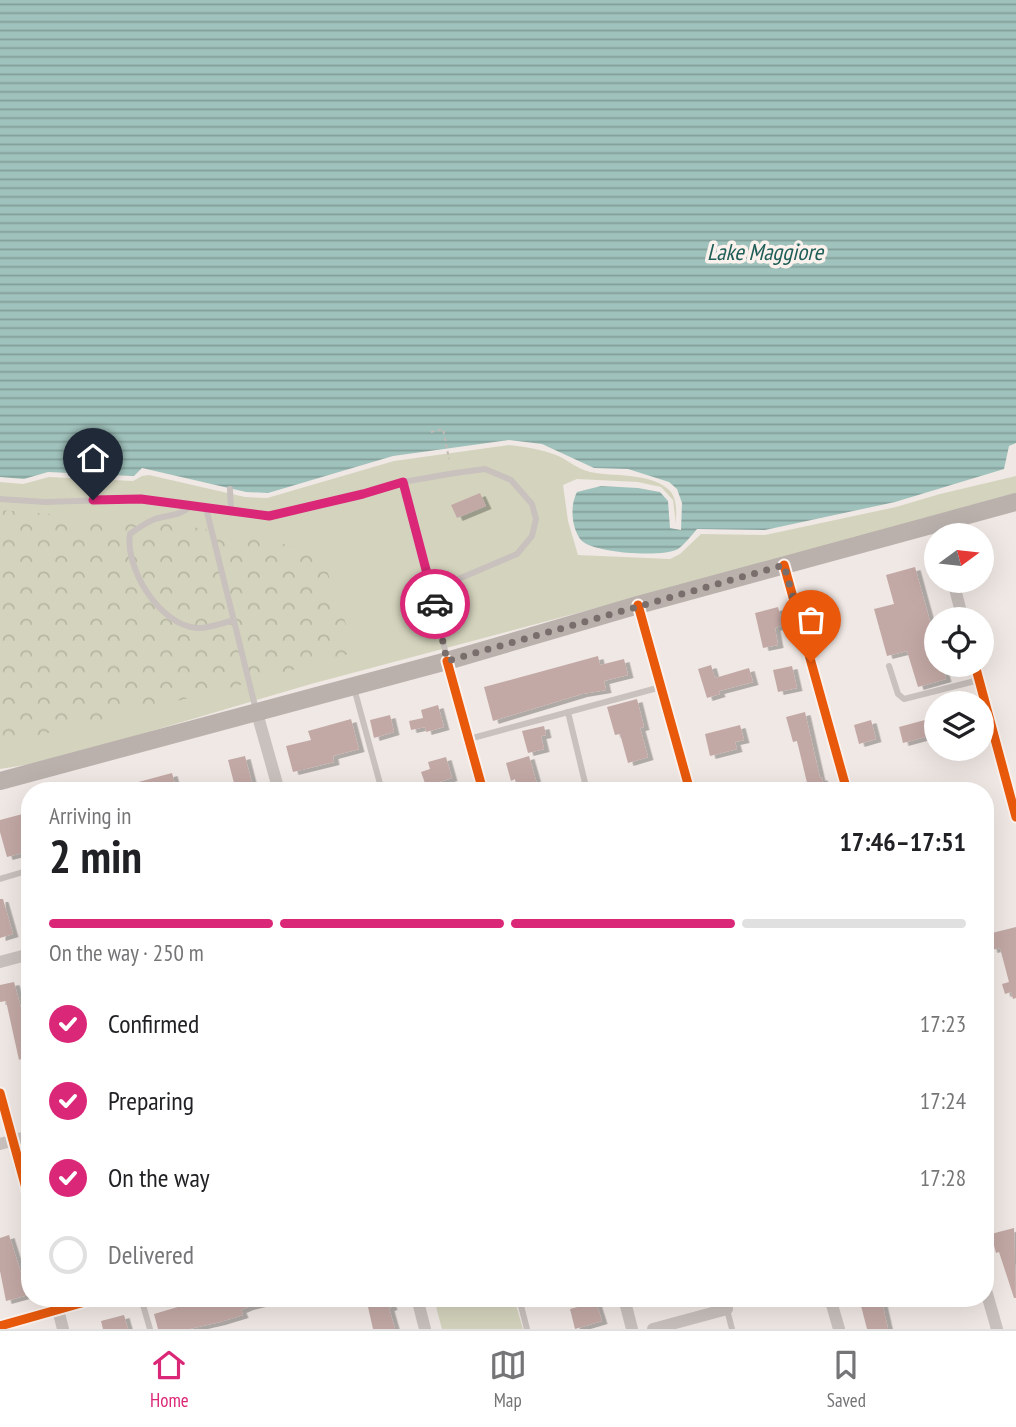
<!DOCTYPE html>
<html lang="en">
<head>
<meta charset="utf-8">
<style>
	:root { --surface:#fff; --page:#f6f6f6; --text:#202124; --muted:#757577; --line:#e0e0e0; --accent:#db2777 }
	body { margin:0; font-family:"PT Sans Narrow",sans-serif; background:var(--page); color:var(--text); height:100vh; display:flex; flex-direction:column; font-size:26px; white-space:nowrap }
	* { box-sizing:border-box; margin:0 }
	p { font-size:23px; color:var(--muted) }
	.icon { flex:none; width:38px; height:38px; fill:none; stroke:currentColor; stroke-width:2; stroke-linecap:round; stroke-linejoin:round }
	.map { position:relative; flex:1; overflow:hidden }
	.drawer { position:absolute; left:21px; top:782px; width:973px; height:525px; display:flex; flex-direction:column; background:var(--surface); border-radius:28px; box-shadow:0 7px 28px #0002 }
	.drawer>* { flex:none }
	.needle { width:46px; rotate:75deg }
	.controls { position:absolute; left:924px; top:523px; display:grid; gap:14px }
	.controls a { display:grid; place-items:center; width:70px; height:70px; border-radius:50%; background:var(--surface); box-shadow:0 7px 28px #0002; font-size:35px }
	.pin { position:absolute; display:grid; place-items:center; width:60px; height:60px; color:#fff; margin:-72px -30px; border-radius:50% 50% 50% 0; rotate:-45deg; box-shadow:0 0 7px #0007 }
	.pin .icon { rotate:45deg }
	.courier { position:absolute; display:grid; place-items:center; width:70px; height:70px; margin:-35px; border:5px solid #db2777; border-radius:50%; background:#fff; color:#222; box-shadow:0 2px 9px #0007 }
	.summary em { font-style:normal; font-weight:800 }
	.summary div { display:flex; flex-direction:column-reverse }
	.summary { display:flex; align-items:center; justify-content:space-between; height:119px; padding:0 28px }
	h1 { font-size:46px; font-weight:800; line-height:52px }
	.bar { display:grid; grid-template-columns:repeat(4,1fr); gap:10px 7px; align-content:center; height:84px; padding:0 28px }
	.bar i { height:9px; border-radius:5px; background:var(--line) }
	.bar .active { background:var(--accent) }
	.bar p { grid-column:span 4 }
	ol { padding:0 28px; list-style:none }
	li { display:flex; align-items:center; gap:21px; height:77px }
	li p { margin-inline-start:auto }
	li .icon { padding:7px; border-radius:50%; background:var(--accent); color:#fff; stroke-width:4 }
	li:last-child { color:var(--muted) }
	li i { width:38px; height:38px; border:4px solid var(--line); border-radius:50% }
	.tabs { display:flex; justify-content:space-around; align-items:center; height:98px; border-top:2px solid var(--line); background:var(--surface); font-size:19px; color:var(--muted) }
	.tabs a { display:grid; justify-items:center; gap:4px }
	.tabs .active { color:var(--accent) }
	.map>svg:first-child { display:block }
	.green { fill:#d4d4be }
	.forest { fill:url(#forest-crowns) }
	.water { fill:url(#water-rules) }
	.building { fill:#c3a9a6; filter:url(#shadow) }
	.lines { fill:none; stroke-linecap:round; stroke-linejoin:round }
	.path { stroke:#c2b9b5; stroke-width:2; stroke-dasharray:3.5 3.5; stroke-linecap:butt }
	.service { stroke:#c9c1bd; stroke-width:6 }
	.minor { stroke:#c9c1bd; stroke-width:12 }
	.secondary { stroke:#bab1ad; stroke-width:18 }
	.cycleway-casing { stroke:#fbf2ed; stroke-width:13 }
	.cycleway { stroke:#e8590c; stroke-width:9 }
	.done { stroke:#7a6e6c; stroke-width:7; stroke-dasharray:0 12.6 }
	.route { stroke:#db2777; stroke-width:9 }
	.labels { text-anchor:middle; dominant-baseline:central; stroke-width:7; stroke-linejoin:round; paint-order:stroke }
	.water-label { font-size:23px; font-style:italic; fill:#1f5d57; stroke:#fbf2ed }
</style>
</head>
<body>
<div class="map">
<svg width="1016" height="1329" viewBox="0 0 1016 1329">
	<defs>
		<pattern id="forest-crowns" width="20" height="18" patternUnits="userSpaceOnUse" patternTransform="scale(1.75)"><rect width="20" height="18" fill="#d4d4be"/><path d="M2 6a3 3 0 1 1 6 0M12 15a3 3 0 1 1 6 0" fill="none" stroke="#b7b6a3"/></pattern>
		<pattern id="water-rules" width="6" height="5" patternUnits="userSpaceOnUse" patternTransform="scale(1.75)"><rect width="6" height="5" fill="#a0c2bc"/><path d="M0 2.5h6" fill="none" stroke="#839e99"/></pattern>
		<filter id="shadow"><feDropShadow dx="5.5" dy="3" stdDeviation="0" flood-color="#0004"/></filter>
	</defs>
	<rect width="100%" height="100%" fill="#f0e8e4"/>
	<g class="green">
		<path d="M509 445C525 447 541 449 556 455 568 460 577 469 590 472 613 477 648 472 668 489 678 497 676 513 676 524L673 500 661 487 638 482 577 479 563 485 568 521 578 555 670 559 680 554 701 534 765 535 896 507 940 494 1016 476V496L311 684 50 761 0 769V482L23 484 49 477 133 481 142 476 149 475 245 497 267 498 394 461Z"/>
		<polygon points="434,1299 514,1299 523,1329 442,1329"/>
	</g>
	<polygon class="forest" points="0,510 177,524 320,551 356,652 233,687 0,745"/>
	<path class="water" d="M0 0H1016V443L1009 446 1004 469 895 502 765 530 697 529C691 536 685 544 678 549 663 558 592 553 581 540 571 527 570 505 577 492L601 486 638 488 660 492 668 501 670 528 681 530 682 503 677 489 669 482 628 469 594 468 542 444 509 440 393 456 268 493 246 492 142 468 134 476 48 472 24 479 0 477Z"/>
	<g class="building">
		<polygon points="480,493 486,506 457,518 451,505"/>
		<polygon points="915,567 936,643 936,665 942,665 946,679 918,687 907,651 887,656 874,609 894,604 886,575"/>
		<polygon points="778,607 783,625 775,628 778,645 763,648 755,613"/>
		<polygon points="598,656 600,665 624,659 628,675 604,681 606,690 582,694 493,721 484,687"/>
		<polygon points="711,665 715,678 749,668 753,682 719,691 720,694 707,698 698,669"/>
		<polygon points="792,666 797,688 778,692 773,670"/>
		<polygon points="637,699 644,727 640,728 648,757 628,763 620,734 615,735 607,707"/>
		<polygon points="438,705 444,727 426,732 425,727 411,730 409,721 423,718 421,710"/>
		<polygon points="805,712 820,778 822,777 825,791 809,791 797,741 793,742 786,717"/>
		<polygon points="390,715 394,732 374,738 370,720"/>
		<polygon points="936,717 936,734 903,743 899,727"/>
		<polygon points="351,719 359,749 333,756 334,762 293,772 286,746 311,740 308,731"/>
		<polygon points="871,720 876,739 859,744 854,725"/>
		<polygon points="740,725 744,740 735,742 737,749 710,756 705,734"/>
		<polygon points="544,726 546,735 541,736 544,749 528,753 522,731"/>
		<polygon points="245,756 254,791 243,791 241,782 234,783 228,760"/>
		<polygon points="529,756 539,791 518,791 515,779 511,781 506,763"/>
		<polygon points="446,757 452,778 426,786 421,772 430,769 428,762"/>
		<polygon points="172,773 176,788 165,791 117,791 116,788"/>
		<polygon points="30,812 30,851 7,857 0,832 0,820"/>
		<polygon points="0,899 3,899 13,934 0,938"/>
		<polygon points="1016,927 1016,998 1013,999 1011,992 1005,994 1002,984 1009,982 1000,948 992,950 988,934"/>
		<polygon points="14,982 21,1008 26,1007 30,1015 30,1081 26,1082 21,1059 19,1060 6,1001 0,1002 0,985"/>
		<polygon points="1014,1228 1016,1298 1014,1298 999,1252 996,1253 991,1234"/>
		<polygon points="9,1235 28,1295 6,1301 0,1271 0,1238"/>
		<polygon points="208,1298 269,1298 269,1302 248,1307 241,1310 243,1315 220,1322 189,1329 158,1329 154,1314"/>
		<polygon points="366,1298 389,1298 392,1307 389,1308 395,1329 373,1329"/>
		<polygon points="859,1298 881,1298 888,1329 867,1329"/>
		<polygon points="596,1302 602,1321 575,1329 570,1309"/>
		<polygon points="124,1315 128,1329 103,1329 101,1321"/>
	</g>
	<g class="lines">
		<polyline class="path" points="431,432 443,429 449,459"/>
		<g class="service">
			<polyline points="403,482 434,599 447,660"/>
			<polyline points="230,489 231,511"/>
			<polyline points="0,499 45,502 141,499 269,516 363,494 403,482 455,473 485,469 511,480 532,504 536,519 532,536 517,554 456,580 434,599"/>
			<path d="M191 506C180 516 168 515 155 519 145 523 138 528 130 534 125 568 159 625 197 628 208 629 223 623 234 620"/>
			<polyline points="206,508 256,710"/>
			<polyline points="889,666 898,694 904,699 979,680"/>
			<polyline points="354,688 382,791"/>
			<polyline points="568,712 587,791"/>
			<polyline points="469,739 661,687"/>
			<polyline points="0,879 30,870"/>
			<polyline points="141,1298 150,1329"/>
			<polyline points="519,1298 527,1329"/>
			<polyline points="724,1298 732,1329"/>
		</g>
		<g class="minor">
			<polyline points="784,565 847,791"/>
			<polyline points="953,581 963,620"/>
			<polyline points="638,605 690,791"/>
			<polyline points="447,661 483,791"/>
			<polyline points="975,665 1016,817"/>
			<polyline points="257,713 279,791"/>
			<polyline points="0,962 30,954"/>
			<polyline points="0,1093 30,1203"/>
			<polyline points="0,1144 30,1136"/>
			<polyline points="985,1287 997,1329"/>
			<polyline points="55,1298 63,1329"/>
			<polyline points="417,1298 425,1329"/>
			<polyline points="624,1298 632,1329"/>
			<polyline points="830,1298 839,1329"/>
			<polyline points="0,1326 99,1298"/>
			<polyline points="653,1329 727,1309"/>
		</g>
		<polyline class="secondary" points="0,781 447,661 638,605 1016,502"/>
		<defs>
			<g id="cycleway">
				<polyline points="784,565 847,791"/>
				<polyline points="638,605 690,791"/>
				<polyline points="447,661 483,791"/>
				<polyline points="975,665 1016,817"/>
				<polyline points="0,1093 30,1203"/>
				<polyline points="0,1326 99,1298"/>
			</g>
		</defs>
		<use href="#cycleway" class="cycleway-casing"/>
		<use href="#cycleway" class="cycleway"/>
	</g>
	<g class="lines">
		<polyline class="done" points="435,604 447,661 784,565 811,662"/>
		<polyline class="route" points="93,500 141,499 269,516 363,494 403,482 435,604"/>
	</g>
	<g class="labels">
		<g class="water-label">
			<text x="765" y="251">Lake Maggiore</text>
		</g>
	</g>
</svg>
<div class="controls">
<a><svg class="needle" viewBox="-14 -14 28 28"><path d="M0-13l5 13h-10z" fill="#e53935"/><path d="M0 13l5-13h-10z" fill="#757577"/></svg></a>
<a><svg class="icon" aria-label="locate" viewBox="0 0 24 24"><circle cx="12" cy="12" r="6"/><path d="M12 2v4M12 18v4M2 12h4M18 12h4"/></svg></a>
<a><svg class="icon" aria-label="layers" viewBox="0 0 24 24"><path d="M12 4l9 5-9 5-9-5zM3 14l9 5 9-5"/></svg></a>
</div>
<div class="pin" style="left:811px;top:662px;background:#ea580c"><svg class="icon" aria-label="bag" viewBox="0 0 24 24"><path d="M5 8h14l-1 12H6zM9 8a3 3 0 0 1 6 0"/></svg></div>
<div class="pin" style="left:93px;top:500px;background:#1f2937"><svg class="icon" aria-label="home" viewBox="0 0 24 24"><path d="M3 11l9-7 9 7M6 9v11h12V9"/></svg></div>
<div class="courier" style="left:435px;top:604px"><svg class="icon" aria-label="car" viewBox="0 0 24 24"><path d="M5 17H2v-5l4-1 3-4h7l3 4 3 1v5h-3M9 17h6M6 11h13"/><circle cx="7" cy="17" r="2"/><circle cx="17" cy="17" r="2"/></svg></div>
<section class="drawer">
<div class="summary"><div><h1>2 min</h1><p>Arriving in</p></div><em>17:46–17:51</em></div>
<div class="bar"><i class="active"></i><i class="active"></i><i class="active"></i><i></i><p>On the way · 250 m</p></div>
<ol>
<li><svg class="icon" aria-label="check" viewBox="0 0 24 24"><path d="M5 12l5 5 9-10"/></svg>Confirmed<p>17:23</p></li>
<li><svg class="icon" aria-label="check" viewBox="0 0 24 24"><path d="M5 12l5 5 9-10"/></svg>Preparing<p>17:24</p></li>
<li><svg class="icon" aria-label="check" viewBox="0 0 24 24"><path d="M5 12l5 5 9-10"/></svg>On the way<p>17:28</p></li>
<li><i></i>Delivered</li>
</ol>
</section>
</div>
<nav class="tabs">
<a class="active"><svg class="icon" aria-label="home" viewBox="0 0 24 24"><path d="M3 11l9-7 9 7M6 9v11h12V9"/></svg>Home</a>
<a><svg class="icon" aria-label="map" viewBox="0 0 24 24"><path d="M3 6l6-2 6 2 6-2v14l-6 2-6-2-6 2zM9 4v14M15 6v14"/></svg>Map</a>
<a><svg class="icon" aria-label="saved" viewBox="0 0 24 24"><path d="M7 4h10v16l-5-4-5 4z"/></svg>Saved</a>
</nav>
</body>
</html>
